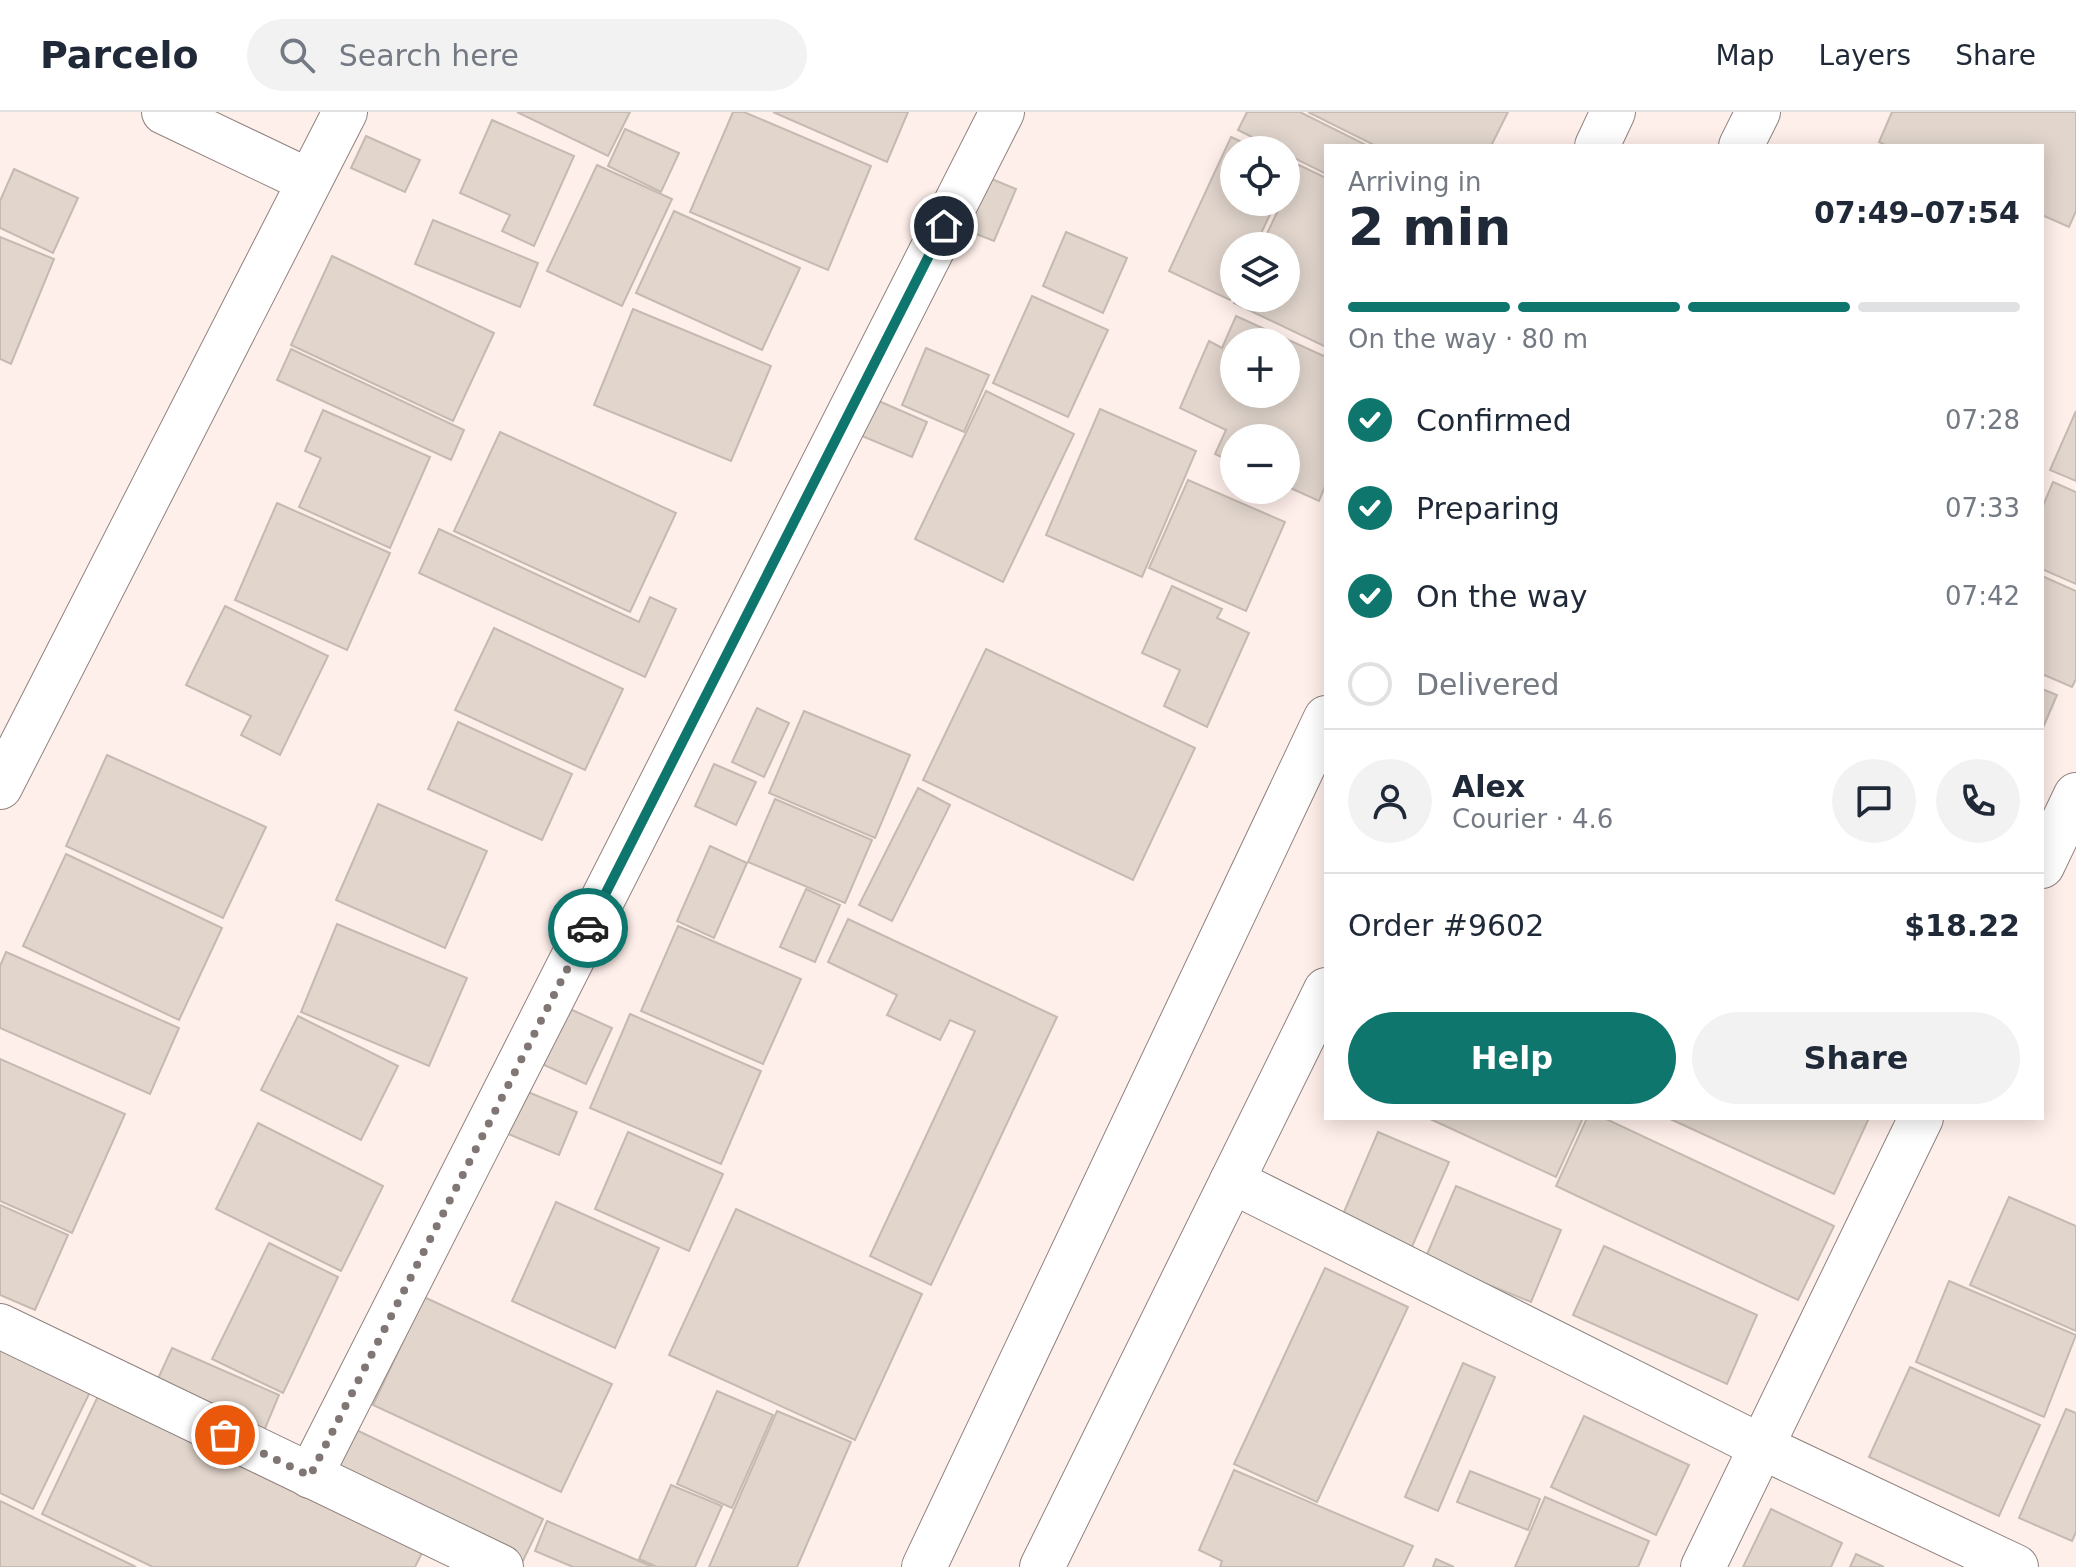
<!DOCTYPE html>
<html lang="en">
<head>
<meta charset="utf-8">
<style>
	:root { --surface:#fff; --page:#f2f2f3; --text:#1f2937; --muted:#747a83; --line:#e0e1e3; --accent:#0f766e }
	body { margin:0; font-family:"DejaVu Sans",sans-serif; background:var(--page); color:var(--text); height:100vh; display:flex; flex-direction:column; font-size:30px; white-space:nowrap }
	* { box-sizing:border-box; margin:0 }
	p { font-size:26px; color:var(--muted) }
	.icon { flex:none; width:44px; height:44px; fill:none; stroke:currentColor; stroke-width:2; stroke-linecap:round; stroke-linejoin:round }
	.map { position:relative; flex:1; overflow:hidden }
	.details { position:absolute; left:1324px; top:32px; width:720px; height:976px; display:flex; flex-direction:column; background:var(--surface); border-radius:0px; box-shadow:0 4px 20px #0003 }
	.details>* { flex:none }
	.fabs { position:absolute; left:1220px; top:24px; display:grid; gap:16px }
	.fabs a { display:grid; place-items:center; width:80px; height:80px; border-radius:50%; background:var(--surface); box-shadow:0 4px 20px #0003; font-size:40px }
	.pin { position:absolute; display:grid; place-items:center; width:68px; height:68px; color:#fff; margin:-34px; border:4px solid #fff; border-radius:50%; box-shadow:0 2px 8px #0007 }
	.courier { position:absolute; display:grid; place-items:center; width:80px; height:80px; margin:-40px; border:6px solid #0f766e; border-radius:50%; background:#fff; color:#222; box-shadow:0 2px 10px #0007 }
	.headline em { font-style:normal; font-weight:800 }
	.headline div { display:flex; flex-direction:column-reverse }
	.headline { display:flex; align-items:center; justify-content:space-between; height:136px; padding:0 24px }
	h1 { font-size:52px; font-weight:800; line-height:60px }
	.bar { display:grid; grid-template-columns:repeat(4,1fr); gap:12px 8px; align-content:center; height:96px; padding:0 24px }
	.bar i { height:10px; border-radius:6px; background:var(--line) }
	.bar .selected { background:var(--accent) }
	.bar p { grid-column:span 4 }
	.line { display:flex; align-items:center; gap:20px; padding:0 24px; border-top:2px solid var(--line) }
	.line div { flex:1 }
	.round { display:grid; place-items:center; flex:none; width:84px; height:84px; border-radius:42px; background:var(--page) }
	ol { padding:0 24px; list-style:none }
	li { display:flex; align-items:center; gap:24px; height:88px }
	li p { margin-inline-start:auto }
	li .icon { padding:8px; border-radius:50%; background:var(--accent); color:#fff; stroke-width:4 }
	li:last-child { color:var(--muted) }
	li i { width:44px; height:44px; border:4px solid var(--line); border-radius:50% }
	.button { display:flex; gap:16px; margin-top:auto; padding:16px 24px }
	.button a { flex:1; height:92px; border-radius:48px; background:var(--accent); color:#fff; font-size:32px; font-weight:800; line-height:92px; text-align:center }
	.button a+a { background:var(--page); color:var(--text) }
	header { display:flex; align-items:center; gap:48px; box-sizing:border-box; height:112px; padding:0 40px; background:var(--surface); border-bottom:2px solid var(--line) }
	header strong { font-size:38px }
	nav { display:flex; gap:44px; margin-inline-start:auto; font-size:28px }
	.search { width:560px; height:72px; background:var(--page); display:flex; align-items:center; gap:20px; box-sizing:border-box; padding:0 28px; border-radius:44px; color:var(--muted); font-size:30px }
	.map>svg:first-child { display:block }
	.building { fill:#e1d5cc; stroke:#c5bab1; stroke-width:2; fill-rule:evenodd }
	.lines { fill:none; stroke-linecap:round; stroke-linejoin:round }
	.minor-casing { stroke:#90827f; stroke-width:46 }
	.major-casing { stroke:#90827f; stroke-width:46 }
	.minor { stroke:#fff; stroke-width:44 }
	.major { stroke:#fff; stroke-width:44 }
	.done { stroke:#807674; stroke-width:8; stroke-dasharray:0 14.4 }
	.route { stroke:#0f766e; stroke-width:10 }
</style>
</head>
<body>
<header>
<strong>Parcelo</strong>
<div class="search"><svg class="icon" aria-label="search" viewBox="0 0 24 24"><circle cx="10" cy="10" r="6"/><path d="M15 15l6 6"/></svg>Search here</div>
<nav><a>Map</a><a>Layers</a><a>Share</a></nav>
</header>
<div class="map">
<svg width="2076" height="1455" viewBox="0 0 2076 1455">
	<rect width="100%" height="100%" fill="#ffefeb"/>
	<g class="building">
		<polygon points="517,0 630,0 608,44"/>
		<polygon points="733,0 744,0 871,54 828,158 690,100"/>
		<polygon points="773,0 908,0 887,50"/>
		<polygon points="1247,0 1300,0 1368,34 1326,34 1326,62 1286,42 1286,38 1278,38 1238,18"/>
		<polygon points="1308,0 1508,0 1491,34 1376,34"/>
		<polygon points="1892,0 2076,0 2076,99 2069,115 2042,103 2042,34 1887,34 1879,30"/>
		<polygon points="492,8 574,44 534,134 502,119 510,103 460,81"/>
		<polygon points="625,17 679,41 661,80 608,54"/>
		<polygon points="366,24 420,48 405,80 351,56"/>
		<polygon points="1231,25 1259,38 1234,38 1234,90 1276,90 1255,134 1234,134 1234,180 1230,188 1169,159"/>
		<polygon points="597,53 672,87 622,194 547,159"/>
		<polygon points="1299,53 1326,66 1326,235 1234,191 1236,186 1286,186 1286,134 1261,134 1282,90 1286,90 1286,81"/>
		<polygon points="14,57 78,86 53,141 0,116 0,89"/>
		<polygon points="987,65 1016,77 994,129 966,118"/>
		<polygon points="674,99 800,156 762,238 636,181"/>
		<polygon points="433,108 538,151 520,195 415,152"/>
		<polygon points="1066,120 1127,146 1103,201 1043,174"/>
		<polygon points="0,125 54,147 11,252 0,247"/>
		<polygon points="332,144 494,221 453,309 291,233"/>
		<polygon points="1032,184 1108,218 1068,305 993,271"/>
		<polygon points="633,197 771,254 731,349 594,293"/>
		<path d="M1236 204 1326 245V372L1319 389 1286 374V326H1234V351L1215 342 1226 318 1180 296 1209 229 1222 236ZM1234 230H1286V282H1234Z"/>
		<polygon points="926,236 989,263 964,320 902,293"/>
		<polygon points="291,237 464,318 451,348 277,268"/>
		<polygon points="986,279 1074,322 1003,470 915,427"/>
		<polygon points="865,283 927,310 912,345 850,319"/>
		<polygon points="1100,297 1196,339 1142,465 1046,423"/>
		<polygon points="323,298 430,345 390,436 299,395 321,346 305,339"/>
		<polygon points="2076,299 2076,369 2050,358"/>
		<polygon points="500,320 676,401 630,500 454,419"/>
		<polygon points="1188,368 1285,410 1246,499 1149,456"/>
		<polygon points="2053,370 2076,380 2076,472 2042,457 2042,396"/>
		<polygon points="277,391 390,441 347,538 235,488"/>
		<polygon points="439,417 639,510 650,485 676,497 645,565 419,461"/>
		<polygon points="2042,464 2076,479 2076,567 2072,575 2042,562"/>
		<polygon points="1172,474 1222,497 1217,506 1249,521 1207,615 1164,594 1180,558 1142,541"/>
		<polygon points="225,494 328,544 280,643 241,623 251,604 186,573"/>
		<polygon points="494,516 623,577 585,658 455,598"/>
		<polygon points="986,537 1195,636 1133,768 923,668"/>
		<polygon points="2042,577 2057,583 2042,618"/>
		<polygon points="757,596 789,611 764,665 732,650"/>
		<polygon points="804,599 910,643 875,726 769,681"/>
		<polygon points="458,610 572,662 542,728 428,677"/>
		<polygon points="107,643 266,715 223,806 66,734"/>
		<polygon points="714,652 756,670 736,713 695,694"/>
		<polygon points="918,676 950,693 892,809 859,793"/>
		<polygon points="775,687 872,728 845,791 748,750"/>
		<polygon points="378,692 487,739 445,836 336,788"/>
		<polygon points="710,734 747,751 714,826 677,809"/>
		<polygon points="66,742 222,816 179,908 23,834"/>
		<polygon points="806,777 840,793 815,850 780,835"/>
		<polygon points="848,807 1057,905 931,1173 870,1144 975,919 950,908 940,928 887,903 897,883 828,850"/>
		<polygon points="337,812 467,866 429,954 301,900"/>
		<polygon points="678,814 801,867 763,952 641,899"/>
		<polygon points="6,840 179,916 150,982 0,916 0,854"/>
		<polygon points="559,892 612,916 586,972 533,948"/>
		<polygon points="630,902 761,959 721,1052 590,996"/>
		<polygon points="298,904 398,954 361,1028 261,978"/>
		<polygon points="0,947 125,1002 72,1121 0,1089"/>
		<polygon points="523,978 577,1000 559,1043 506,1021"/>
		<polygon points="1428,1006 1583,1006 1556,1065"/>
		<polygon points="1587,1006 1604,1006 1834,1114 1798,1188 1556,1074"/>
		<polygon points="1668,1006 1869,1006 1834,1082"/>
		<polygon points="258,1011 383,1074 341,1159 216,1097"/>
		<polygon points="628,1020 723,1062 689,1139 595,1097"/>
		<polygon points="1378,1020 1449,1050 1411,1137 1341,1107"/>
		<polygon points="1456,1074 1561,1118 1531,1190 1425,1147"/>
		<polygon points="2009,1085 2076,1114 2076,1219 1970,1173"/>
		<polygon points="556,1090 659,1136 615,1236 512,1189"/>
		<polygon points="0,1093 68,1123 35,1198 0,1183"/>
		<polygon points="736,1097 922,1182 855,1328 669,1243"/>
		<polygon points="269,1131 338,1165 283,1281 212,1247"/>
		<polygon points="1604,1134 1757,1203 1727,1272 1573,1203"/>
		<polygon points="1325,1156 1408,1195 1317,1390 1234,1352"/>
		<polygon points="1949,1169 2076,1223 2044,1305 1916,1250"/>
		<polygon points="424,1185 612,1272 561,1380 373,1293"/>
		<polygon points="0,1234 91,1278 33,1397 0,1381"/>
		<polygon points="172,1236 279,1283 264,1319 156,1271"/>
		<polygon points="1463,1251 1495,1265 1438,1399 1405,1385"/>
		<polygon points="1910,1255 2040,1313 1999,1404 1869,1345"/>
		<polygon points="717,1279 773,1303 732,1396 677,1372"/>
		<polygon points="99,1282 424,1437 415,1455 153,1455 42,1402"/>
		<polygon points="2066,1297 2076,1301 2076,1420 2072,1429 2019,1406"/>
		<polygon points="777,1299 851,1330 797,1455 709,1455"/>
		<polygon points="1584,1304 1689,1353 1656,1423 1551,1375"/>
		<polygon points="348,1314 543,1407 520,1455 324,1364"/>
		<polygon points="1234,1358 1413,1434 1403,1455 1220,1455 1222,1449 1199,1438"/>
		<polygon points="1470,1359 1540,1387 1528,1418 1457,1390"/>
		<polygon points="671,1373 722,1394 695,1455 657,1455 639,1447"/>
		<polygon points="1545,1385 1649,1429 1638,1455 1515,1455"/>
		<polygon points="0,1389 136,1455 0,1455"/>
		<polygon points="1771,1397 1842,1431 1831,1455 1743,1455"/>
		<polygon points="547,1409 653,1455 573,1455 535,1439"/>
		<polygon points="1856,1442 1884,1455 1850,1455"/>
		<polygon points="1436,1447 1454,1455 1433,1455"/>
	</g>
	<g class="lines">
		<defs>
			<g id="minor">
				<polyline points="164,0 309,69"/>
				<polyline points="0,675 345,0"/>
				<polyline points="2042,754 2076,683"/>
				<polyline points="1232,1069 1762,1335 2016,1455"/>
				<polyline points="0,1214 501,1455"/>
				<polyline points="310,1364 1002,0"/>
				<polyline points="1703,1455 1921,1006"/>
			</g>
			<g id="major">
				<polyline points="1597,34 1613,0"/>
				<polyline points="1741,34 1758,0"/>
				<polyline points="924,1455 1326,606"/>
				<polyline points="1042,1455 1326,878"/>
			</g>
		</defs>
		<use href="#minor" class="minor-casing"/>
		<use href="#major" class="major-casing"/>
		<use href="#minor" class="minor"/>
		<use href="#major" class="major"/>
	</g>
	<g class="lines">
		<polyline class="done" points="225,1323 310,1364 588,816"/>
		<polyline class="route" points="588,816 944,114"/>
	</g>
</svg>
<div class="fabs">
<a><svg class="icon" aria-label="locate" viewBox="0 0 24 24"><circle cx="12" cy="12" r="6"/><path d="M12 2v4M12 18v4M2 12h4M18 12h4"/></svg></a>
<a><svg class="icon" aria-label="layers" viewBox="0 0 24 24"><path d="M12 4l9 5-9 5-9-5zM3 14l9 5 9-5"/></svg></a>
<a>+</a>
<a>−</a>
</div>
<div class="pin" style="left:225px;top:1323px;background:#ea580c"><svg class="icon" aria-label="bag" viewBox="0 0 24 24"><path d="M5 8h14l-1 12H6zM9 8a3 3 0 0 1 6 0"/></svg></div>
<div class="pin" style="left:944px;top:114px;background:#1f2937"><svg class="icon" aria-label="home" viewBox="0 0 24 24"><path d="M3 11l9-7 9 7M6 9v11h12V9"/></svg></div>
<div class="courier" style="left:588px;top:816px"><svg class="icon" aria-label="car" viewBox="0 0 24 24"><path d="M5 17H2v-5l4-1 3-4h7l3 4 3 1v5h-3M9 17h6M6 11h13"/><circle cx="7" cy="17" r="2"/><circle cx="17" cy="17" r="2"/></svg></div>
<section class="details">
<div class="headline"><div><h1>2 min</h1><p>Arriving in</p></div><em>07:49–07:54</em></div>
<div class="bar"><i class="selected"></i><i class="selected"></i><i class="selected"></i><i></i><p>On the way · 80 m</p></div>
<ol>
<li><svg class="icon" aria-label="check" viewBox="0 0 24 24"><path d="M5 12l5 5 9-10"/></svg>Confirmed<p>07:28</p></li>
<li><svg class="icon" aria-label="check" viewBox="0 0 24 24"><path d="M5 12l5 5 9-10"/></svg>Preparing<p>07:33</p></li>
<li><svg class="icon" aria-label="check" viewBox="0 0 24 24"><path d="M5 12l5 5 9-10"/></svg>On the way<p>07:42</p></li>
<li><i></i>Delivered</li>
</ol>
<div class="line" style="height:144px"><a class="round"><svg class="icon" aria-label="person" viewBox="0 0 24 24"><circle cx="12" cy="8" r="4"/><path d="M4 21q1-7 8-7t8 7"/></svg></a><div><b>Alex</b><p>Courier · 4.6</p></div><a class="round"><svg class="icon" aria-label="chat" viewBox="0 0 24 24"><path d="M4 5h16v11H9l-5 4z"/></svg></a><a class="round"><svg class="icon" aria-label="phone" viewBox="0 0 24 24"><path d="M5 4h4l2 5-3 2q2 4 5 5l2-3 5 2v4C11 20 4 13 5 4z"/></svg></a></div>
<div class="line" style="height:104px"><div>Order #9602</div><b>$18.22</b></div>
<div class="button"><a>Help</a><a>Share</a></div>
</section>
</div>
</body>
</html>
